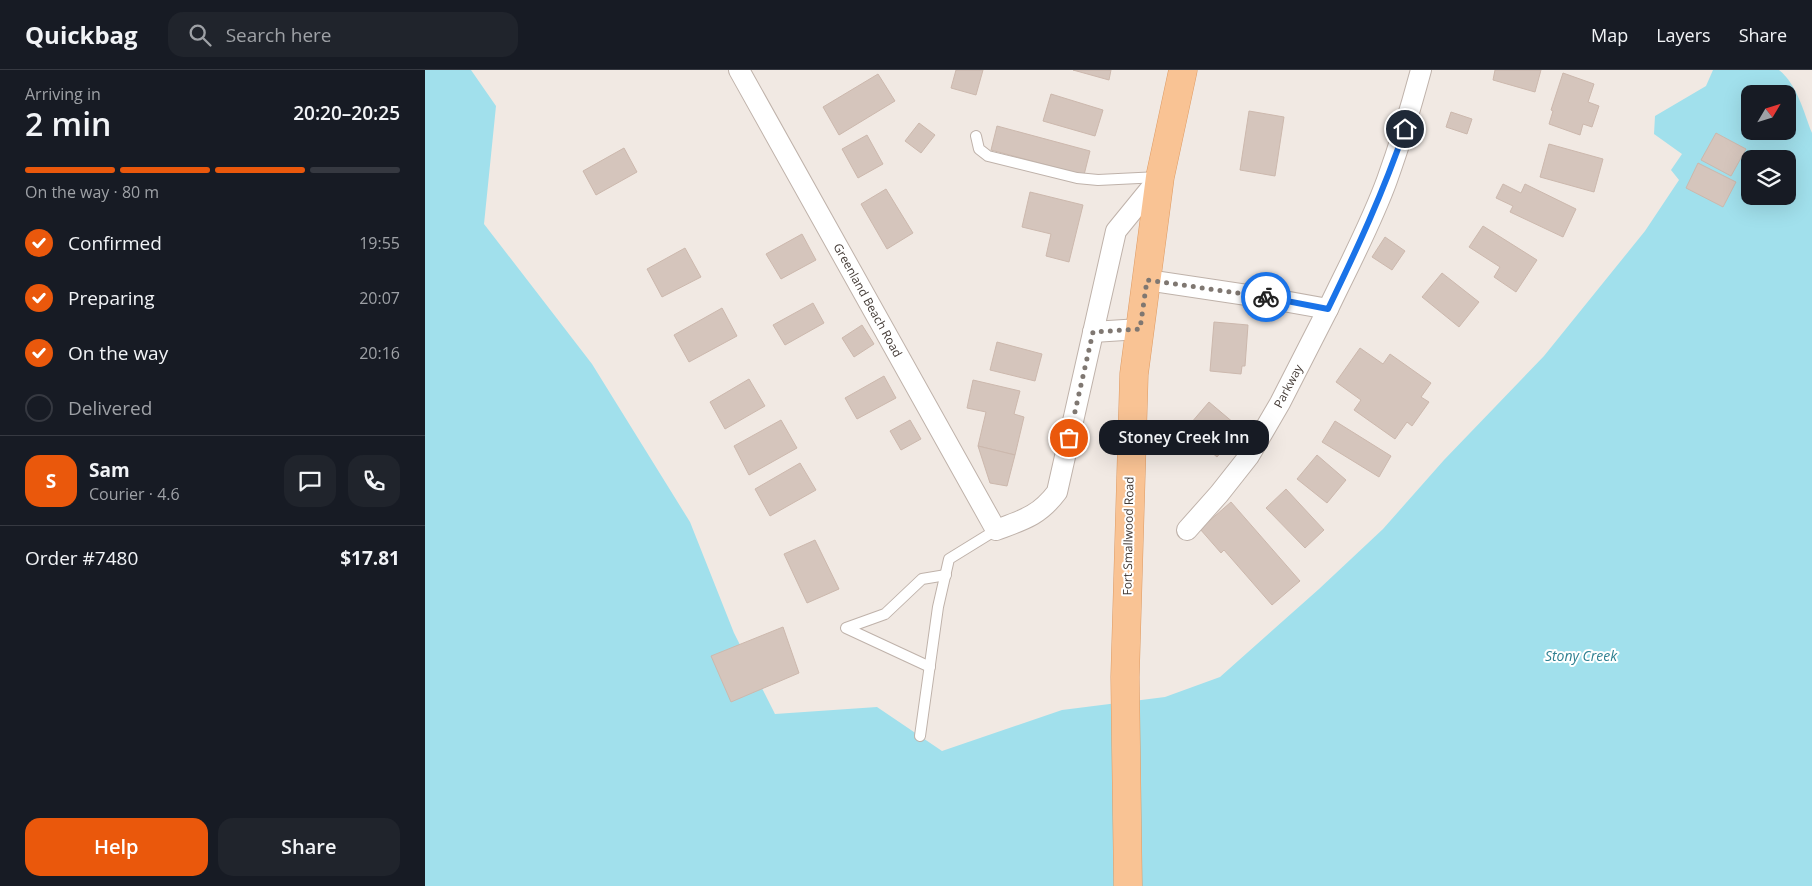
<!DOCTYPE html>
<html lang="en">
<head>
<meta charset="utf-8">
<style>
	:root { --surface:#171b24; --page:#20242c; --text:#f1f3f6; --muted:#9ea1a6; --line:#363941; --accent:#ea580c }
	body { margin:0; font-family:"Open Sans",sans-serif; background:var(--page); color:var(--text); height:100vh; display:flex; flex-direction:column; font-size:19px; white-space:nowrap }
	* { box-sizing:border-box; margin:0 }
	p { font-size:16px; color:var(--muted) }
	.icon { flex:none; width:28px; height:28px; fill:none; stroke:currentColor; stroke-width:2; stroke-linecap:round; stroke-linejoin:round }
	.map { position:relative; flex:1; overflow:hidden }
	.panel { display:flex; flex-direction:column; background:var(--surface); width:425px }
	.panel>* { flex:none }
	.needle { width:32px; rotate:52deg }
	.tools { position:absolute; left:1316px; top:15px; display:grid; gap:10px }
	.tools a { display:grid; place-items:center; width:55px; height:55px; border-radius:10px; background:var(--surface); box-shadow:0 5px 20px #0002; font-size:25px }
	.pin { position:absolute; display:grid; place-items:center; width:42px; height:42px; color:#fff; margin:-21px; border:2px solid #fff; border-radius:50%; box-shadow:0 1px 5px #0007 }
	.courier { position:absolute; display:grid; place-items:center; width:50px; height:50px; margin:-25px; border:4px solid #1a73e8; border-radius:50%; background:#fff; color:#222; box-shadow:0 1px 6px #0007 }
	.bubble { position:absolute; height:35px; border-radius:15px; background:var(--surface); box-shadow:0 5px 20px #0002; font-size:16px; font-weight:600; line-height:35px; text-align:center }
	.summary em { font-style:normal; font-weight:600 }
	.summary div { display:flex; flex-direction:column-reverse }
	.summary { display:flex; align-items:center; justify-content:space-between; height:85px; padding:0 25px }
	h1 { font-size:32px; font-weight:600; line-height:38px }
	.bar { display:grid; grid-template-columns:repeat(4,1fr); gap:8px 5px; align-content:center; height:60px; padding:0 25px }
	.bar i { height:6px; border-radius:4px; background:var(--line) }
	.bar .current { background:var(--accent) }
	.bar p { grid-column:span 4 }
	.line { display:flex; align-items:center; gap:12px; padding:0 25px; border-top:1px solid var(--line) }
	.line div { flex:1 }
	.round { display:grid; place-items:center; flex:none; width:52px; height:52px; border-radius:15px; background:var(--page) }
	ol { padding:0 25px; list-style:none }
	li { display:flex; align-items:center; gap:15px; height:55px }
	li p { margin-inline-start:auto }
	li .icon { padding:5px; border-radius:50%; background:var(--accent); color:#fff; stroke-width:4 }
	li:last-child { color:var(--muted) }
	li i { width:28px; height:28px; border:2px solid var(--line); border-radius:50% }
	.button { display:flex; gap:10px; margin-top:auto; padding:10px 25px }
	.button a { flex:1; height:58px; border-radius:15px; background:var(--accent); color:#fff; font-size:20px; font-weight:600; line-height:58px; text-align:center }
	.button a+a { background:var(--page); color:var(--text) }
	header { display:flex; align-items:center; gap:30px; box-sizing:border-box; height:70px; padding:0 25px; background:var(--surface); border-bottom:1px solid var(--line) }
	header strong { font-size:24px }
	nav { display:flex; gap:28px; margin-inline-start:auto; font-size:18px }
	.search { width:350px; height:45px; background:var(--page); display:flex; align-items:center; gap:12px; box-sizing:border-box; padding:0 18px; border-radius:15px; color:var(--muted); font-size:19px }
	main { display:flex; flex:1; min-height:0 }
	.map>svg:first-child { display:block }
	.water { fill:#a1e0ec; fill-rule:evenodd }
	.building { fill:#d5c5bc; stroke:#ccb8ad }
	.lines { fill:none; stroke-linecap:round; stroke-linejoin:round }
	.service-casing { stroke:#bfb2aa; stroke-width:12 }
	.minor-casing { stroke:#bfb2aa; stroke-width:22 }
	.primary-casing { stroke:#dd9b65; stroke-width:29 }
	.service { stroke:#fff; stroke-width:10 }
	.minor { stroke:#fff; stroke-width:20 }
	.primary { stroke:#f9c394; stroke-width:28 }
	.done { stroke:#7f7771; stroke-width:5; stroke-dasharray:0 9 }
	.route { stroke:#1a73e8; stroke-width:6 }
	.labels { text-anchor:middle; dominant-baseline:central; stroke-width:4; stroke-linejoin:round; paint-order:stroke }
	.street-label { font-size:12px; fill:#423934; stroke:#fff }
	.water-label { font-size:14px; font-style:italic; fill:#2e8091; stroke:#fff }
</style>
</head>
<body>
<header>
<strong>Quickbag</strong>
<div class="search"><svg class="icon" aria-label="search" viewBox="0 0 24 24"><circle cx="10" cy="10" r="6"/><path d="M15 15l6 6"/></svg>Search here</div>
<nav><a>Map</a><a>Layers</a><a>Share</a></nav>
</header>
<main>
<section class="panel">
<div class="summary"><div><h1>2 min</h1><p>Arriving in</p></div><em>20:20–20:25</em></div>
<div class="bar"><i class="current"></i><i class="current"></i><i class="current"></i><i></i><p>On the way · 80 m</p></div>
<ol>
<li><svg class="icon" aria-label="check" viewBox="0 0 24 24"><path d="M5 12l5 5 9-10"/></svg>Confirmed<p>19:55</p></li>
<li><svg class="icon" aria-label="check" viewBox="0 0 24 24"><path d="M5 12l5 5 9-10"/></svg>Preparing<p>20:07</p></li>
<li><svg class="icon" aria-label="check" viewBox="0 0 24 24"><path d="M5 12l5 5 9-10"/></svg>On the way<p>20:16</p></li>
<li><i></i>Delivered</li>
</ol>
<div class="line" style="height:90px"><b class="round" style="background:var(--accent);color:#fff">S</b><div><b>Sam</b><p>Courier · 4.6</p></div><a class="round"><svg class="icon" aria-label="chat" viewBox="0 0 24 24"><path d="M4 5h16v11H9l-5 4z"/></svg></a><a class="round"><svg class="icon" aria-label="phone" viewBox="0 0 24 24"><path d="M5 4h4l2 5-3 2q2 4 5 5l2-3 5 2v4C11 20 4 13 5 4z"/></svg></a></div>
<div class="line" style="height:65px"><div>Order #7480</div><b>$17.81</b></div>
<div class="button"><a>Help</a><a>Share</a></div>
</section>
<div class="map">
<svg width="1387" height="816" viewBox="0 0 1387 816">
	<rect width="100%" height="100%" fill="#f1e9e3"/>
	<path class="water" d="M0 0H46L71 36 59 154 167 294 265 452 309 563 350 644 452 637 517 681 637 640 740 627 795 607 894 519 958 459 1019 390 1119 286 1220 161 1254 110 1246 100 1257 84 1229 64 1230 46 1281 16 1288 0H1354C1372 14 1379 43 1387 63V816H0ZM1325 24H1362V61H1325ZM1325 89H1362V126H1325Z"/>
	<g class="building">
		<polygon points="531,0 558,0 551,25 526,18"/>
		<polygon points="648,0 686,0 684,10"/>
		<polygon points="1070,0 1116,0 1110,22 1068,10"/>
		<polygon points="1138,3 1169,14 1163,32 1174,36 1167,57 1158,54 1155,65 1124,54 1128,41 1126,40"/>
		<polygon points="453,4 470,31 414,65 398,37"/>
		<polygon points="626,24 678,40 670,66 618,51"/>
		<polygon points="824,41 859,47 850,106 815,100"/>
		<polygon points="1026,42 1047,49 1042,64 1021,57"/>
		<polygon points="494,53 510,65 496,83 480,71"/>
		<polygon points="572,56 665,81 659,105 566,80"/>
		<polygon points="1291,63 1321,79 1306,106 1276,90"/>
		<polygon points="442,65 458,94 433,108 417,79"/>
		<polygon points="1124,74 1178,89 1169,122 1115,107"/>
		<polygon points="199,78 212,102 171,125 158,101"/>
		<polygon points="1273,93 1311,112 1298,137 1261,118"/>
		<polygon points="1078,114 1096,123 1100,114 1151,139 1138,167 1085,142 1088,136 1071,128"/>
		<polygon points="461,119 488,163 462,179 436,134"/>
		<polygon points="605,122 658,135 644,192 621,186 626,164 597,157"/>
		<polygon points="1058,156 1112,190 1091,222 1069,207 1075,197 1044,177"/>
		<polygon points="377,164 391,190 356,209 341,184"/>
		<polygon points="960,167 980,181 967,200 947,187"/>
		<polygon points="260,178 276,207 237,227 222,199"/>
		<polygon points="1017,203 1054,232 1034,257 997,227"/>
		<polygon points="388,233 399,253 360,275 348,255"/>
		<polygon points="297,238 312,266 264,292 249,265"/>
		<polygon points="789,252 823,255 820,296 817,296 816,304 785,301"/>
		<polygon points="437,255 449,274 429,287 417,268"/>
		<polygon points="572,272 617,284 610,311 565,300"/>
		<polygon points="935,278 958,294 965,284 1006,313 996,327 1004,332 987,356 982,352 970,369 929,340 936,330 911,312"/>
		<polygon points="459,306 471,328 432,349 420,328"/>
		<polygon points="324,309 340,336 300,359 285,332"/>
		<polygon points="548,310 595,321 589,344 599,347 590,385 553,376 561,342 542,338"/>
		<polygon points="784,332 816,359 792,387 760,360"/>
		<polygon points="356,350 372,378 324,405 309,376"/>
		<polygon points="485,350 496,369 476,380 465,361"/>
		<polygon points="910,351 966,386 954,407 897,372"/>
		<polygon points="553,376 590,385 582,416 565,413"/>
		<polygon points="892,385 921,410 902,433 872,409"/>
		<polygon points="375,393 391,420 345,446 330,419"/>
		<polygon points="861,419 899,460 880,478 841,438"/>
		<polygon points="806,432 875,511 847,535 799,480 796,483 775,459"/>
		<polygon points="390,470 414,519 382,533 359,484"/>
		<polygon points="358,557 374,603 306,632 286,586"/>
	</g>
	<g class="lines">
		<defs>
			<g id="service">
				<polyline points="551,66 554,79 563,86 652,108 673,110 734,107"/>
				<polyline points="505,597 421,558 460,544 497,509 521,505"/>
				<polyline points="495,666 513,537 524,489 571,460"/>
			</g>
			<g id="minor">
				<path d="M314 0 571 460C598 450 614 446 632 422L691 161 735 107"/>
				<path d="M722 210 842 228 903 239C923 197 946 154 962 110 975 74 986 37 996 0"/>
				<polyline points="668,262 715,259"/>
				<polyline points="762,460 794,424 824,386 855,333 903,239"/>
			</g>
			<polyline id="primary" points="703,816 700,607 709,304 735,107 758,0"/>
		</defs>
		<use href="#service" class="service-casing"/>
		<use href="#minor" class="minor-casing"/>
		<use href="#primary" class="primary-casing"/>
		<use href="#service" class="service"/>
		<use href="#minor" class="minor"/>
		<use href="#primary" class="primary"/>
	</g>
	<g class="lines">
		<polyline class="done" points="644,368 668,262 715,259 722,210 841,227"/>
		<path class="route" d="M841 227 903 239C932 179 958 123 980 59"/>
	</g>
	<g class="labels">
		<g class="street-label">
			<text transform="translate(443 230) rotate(61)">Greenland Beach Road</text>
			<text transform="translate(863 316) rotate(-62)">Parkway</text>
			<text transform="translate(703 466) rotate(-89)">Fort Smallwood Road</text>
		</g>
		<g class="water-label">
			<text x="1156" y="585">Stony Creek</text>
		</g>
	</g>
</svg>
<div class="tools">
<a><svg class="needle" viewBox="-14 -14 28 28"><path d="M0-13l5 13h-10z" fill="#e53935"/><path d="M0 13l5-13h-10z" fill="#9ea1a6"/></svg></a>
<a><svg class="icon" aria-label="layers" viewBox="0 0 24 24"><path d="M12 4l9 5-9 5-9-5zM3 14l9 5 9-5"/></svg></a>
</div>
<div class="pin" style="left:644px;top:368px;background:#ea580c"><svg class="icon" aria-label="bag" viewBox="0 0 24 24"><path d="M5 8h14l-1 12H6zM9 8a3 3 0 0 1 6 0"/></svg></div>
<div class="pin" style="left:980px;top:59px;background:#1f2937"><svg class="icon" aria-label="home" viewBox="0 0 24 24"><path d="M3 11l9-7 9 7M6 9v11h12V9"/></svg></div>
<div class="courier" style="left:841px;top:227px"><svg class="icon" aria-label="bike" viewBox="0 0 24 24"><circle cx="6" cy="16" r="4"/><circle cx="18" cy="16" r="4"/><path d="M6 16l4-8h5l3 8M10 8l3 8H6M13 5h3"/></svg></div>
<div class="bubble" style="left:674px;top:350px;width:170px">Stoney Creek Inn</div>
</div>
</main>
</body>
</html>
